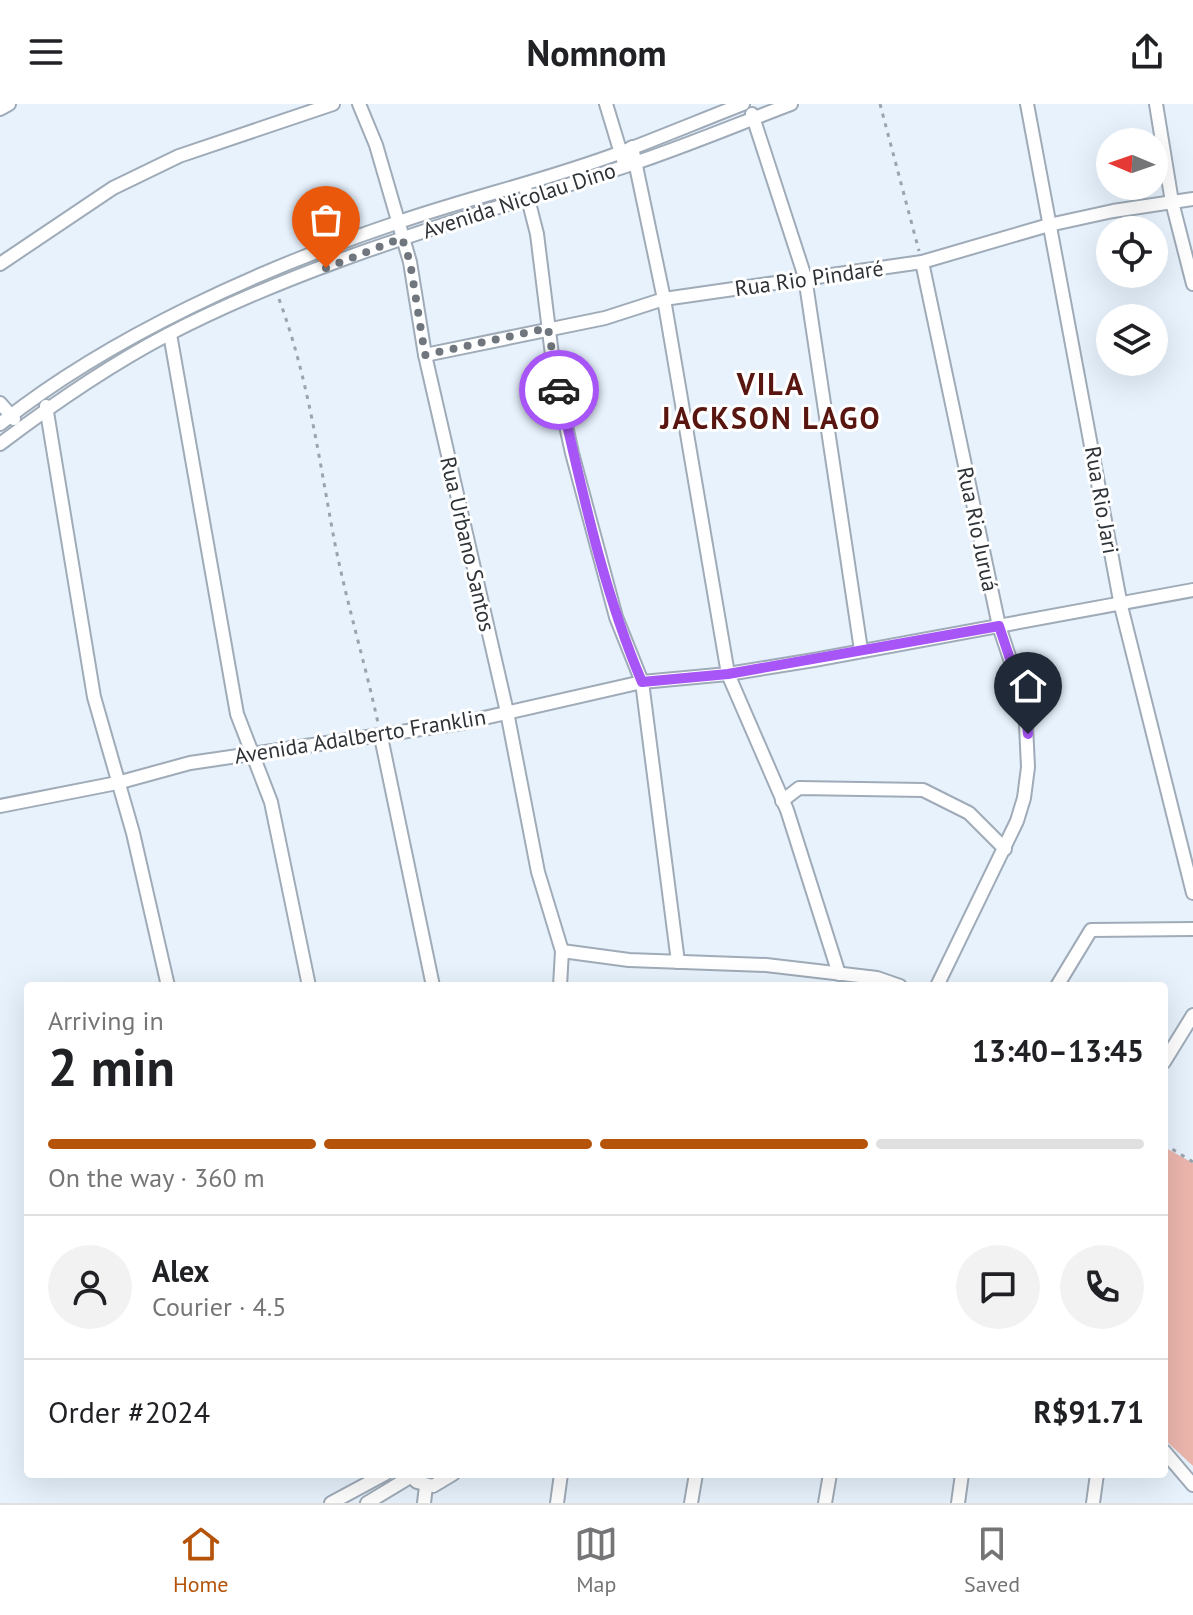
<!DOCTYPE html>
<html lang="en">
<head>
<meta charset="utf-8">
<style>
	:root { --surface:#fff; --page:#f2f2f2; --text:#202124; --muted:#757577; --line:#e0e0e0; --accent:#b45309 }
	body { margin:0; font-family:"PT Sans",sans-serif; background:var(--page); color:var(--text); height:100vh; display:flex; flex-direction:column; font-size:30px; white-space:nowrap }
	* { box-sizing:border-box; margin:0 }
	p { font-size:26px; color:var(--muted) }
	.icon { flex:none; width:44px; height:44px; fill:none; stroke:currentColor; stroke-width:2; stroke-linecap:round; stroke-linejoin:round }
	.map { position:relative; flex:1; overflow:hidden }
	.side { position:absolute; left:24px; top:878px; width:1144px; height:496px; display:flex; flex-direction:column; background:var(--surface); border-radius:8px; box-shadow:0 8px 32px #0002 }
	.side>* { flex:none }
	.needle { width:52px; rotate:272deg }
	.buttons { position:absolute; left:1096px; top:24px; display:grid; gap:16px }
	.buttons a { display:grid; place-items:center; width:72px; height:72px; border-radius:50%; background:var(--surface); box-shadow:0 8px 32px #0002; font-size:40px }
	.pin { position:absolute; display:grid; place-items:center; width:68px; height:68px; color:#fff; margin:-82px -34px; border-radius:50% 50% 50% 0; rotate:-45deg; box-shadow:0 0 8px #0007 }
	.pin .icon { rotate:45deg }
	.courier { position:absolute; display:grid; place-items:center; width:80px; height:80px; margin:-40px; border:6px solid #a855f7; border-radius:50%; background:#fff; color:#222; box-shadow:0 2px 10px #0007 }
	.overview em { font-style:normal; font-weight:700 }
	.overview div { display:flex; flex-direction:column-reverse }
	.overview { display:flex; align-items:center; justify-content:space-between; height:136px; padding:0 24px }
	h1 { font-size:52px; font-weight:700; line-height:60px }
	.bar { display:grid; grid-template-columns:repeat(4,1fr); gap:12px 8px; align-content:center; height:96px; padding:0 24px }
	.bar i { height:10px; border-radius:6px; background:var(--line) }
	.bar .current { background:var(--accent) }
	.bar p { grid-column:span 4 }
	.line { display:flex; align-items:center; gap:20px; padding:0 24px; border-top:2px solid var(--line) }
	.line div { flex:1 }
	.round { display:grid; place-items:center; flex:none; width:84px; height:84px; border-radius:42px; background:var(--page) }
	header { display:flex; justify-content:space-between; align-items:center; height:104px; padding:0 24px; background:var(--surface); font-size:36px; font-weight:700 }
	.tabs { display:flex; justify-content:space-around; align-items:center; height:112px; border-top:2px solid var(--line); background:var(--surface); font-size:22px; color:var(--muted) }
	.tabs a { display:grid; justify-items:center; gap:4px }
	.tabs .current { color:var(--accent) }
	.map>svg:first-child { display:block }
	.green { fill:#ecb6ad }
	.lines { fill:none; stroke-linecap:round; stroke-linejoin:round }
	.minor-casing { stroke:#9fabb8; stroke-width:16 }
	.path { stroke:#9ba4ac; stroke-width:3; stroke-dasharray:4 6; stroke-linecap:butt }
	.minor { stroke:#fff; stroke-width:12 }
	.done { stroke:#6f767d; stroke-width:8; stroke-dasharray:0 14.4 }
	.route { stroke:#a855f7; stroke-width:10 }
	.labels { text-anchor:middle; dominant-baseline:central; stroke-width:6; stroke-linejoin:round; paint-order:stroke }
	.street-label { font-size:22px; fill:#2e3338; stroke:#fff }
	.district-label { font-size:30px; font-weight:bold; letter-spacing:2px; fill:#591510; stroke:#fff }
</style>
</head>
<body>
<header><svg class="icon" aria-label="menu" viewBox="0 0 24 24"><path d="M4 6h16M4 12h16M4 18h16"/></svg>Nomnom<svg class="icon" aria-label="share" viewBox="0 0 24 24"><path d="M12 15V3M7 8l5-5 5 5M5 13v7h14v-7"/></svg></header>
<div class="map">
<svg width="1193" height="1399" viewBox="0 0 1193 1399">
	<rect width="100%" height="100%" fill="#e7f2fd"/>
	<polygon class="green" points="1164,1043 1193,1059 1193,1362 1164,1335"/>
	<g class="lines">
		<defs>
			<g id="minor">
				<polyline points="359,0 376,41 410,158 425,251 507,608 538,768 562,847 560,882"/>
				<polyline points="606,0 623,56"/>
				<polyline points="1027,0 1121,502 1193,789"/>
				<polyline points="1156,0 1172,98 1193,180"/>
				<polyline points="0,5 9,0"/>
				<polyline points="752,10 805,173 861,546"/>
				<polyline points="632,43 664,195 728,570 787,706 839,870"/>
				<polyline points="526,87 537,130 554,267 572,349 616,513 642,578 678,858"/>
				<polyline points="922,158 999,522 1025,600 1028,663 1024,694 1017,717 937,882"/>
				<polyline points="0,160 113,84 179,52 333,0"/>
				<polyline points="170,230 237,610 271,698 309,882"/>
				<polyline points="425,251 605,214 664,195 922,158 1049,121 1113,107 1193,95"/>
				<polyline points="0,299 14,315"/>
				<polyline points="46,302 94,593 133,729 168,882"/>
				<path d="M0 320C110 232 265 163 399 118 472 93 547 76 619 49 661 33 702 16 743 0"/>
				<path d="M0 340C53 300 108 262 167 231 313 155 477 112 632 60 686 42 738 20 791 0"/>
				<polyline points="381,633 433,882"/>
				<polyline points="782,697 799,684 923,686 969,709 1005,745"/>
				<polyline points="0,702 117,679 190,659 462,619 642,578 728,570 814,556 1193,486"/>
				<polyline points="562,847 629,856 766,861 877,874 900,882"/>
				<polyline points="1057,882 1091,826 1193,825"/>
				<polyline points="1164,958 1193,911"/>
				<polyline points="1164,1347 1193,1381"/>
				<polyline points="408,1370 417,1378 433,1382 453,1370"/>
				<polyline points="331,1399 385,1370"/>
				<polyline points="367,1399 410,1373"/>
				<polyline points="424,1399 426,1382"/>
				<polyline points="557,1399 561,1370"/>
				<polyline points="691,1399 696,1370"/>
				<polyline points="825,1399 830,1370"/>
				<polyline points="958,1399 962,1370"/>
				<polyline points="1093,1399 1097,1370"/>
			</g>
		</defs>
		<use href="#minor" class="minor-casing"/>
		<g class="path">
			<polyline points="880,0 919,147"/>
			<path d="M279 195C309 276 319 356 335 440 347 500 365 559 378 619"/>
			<polyline points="1164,1040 1193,1058"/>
		</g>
		<use href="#minor" class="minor"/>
	</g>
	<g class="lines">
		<polyline class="done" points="326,164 402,134 410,158 425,251 548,224 559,286"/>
		<path class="route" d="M559 286C582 385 602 484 642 578L728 570 999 522 1025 600 1028 630"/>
	</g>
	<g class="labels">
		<g class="street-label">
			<text transform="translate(519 96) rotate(-18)">Avenida Nicolau Dino</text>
			<text transform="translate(809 174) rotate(-8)">Rua Rio Pindaré</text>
			<text transform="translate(1102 396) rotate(80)">Rua Rio Jari</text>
			<text transform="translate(978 425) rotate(78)">Rua Rio Juruá</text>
			<text transform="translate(468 440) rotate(77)">Rua Urbano Santos</text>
			<text transform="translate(360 632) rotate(-9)">Avenida Adalberto Franklin</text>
		</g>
		<g class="district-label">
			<text x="771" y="279">VILA<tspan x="771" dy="34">JACKSON LAGO</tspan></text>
		</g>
	</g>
</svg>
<div class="buttons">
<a><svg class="needle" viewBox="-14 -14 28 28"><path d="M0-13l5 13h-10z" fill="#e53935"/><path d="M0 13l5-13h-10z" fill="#757577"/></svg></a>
<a><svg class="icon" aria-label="locate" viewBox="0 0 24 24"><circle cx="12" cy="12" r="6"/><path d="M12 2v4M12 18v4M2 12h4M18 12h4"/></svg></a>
<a><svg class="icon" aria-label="layers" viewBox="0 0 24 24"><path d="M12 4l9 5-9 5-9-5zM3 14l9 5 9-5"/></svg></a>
</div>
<div class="pin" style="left:326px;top:164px;background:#ea580c"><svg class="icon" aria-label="bag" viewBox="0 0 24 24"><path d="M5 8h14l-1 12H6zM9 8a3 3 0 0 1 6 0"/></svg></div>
<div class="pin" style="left:1028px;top:630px;background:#1f2937"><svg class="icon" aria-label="home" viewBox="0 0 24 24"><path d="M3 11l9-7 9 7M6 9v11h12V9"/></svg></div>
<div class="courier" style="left:559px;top:286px"><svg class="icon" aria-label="car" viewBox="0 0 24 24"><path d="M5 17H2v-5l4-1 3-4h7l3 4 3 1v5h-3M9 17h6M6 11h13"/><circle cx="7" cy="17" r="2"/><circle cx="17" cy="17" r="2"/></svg></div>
<section class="side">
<div class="overview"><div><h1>2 min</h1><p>Arriving in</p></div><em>13:40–13:45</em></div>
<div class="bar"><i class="current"></i><i class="current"></i><i class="current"></i><i></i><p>On the way · 360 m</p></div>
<div class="line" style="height:144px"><a class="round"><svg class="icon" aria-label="person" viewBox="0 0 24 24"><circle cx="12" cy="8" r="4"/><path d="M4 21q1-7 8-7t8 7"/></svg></a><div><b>Alex</b><p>Courier · 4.5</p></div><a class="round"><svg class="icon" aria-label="chat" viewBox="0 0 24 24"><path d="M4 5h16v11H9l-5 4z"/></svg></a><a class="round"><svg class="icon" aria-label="phone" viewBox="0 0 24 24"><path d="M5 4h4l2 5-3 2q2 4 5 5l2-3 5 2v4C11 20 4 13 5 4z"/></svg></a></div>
<div class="line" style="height:104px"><div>Order #2024</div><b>R$91.71</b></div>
</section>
</div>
<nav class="tabs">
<a class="current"><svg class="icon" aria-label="home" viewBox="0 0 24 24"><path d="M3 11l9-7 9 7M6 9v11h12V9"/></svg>Home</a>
<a><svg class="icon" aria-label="map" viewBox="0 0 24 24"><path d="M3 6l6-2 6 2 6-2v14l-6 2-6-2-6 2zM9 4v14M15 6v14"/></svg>Map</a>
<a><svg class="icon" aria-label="saved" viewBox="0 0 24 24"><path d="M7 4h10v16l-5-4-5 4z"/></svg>Saved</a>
</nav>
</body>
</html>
